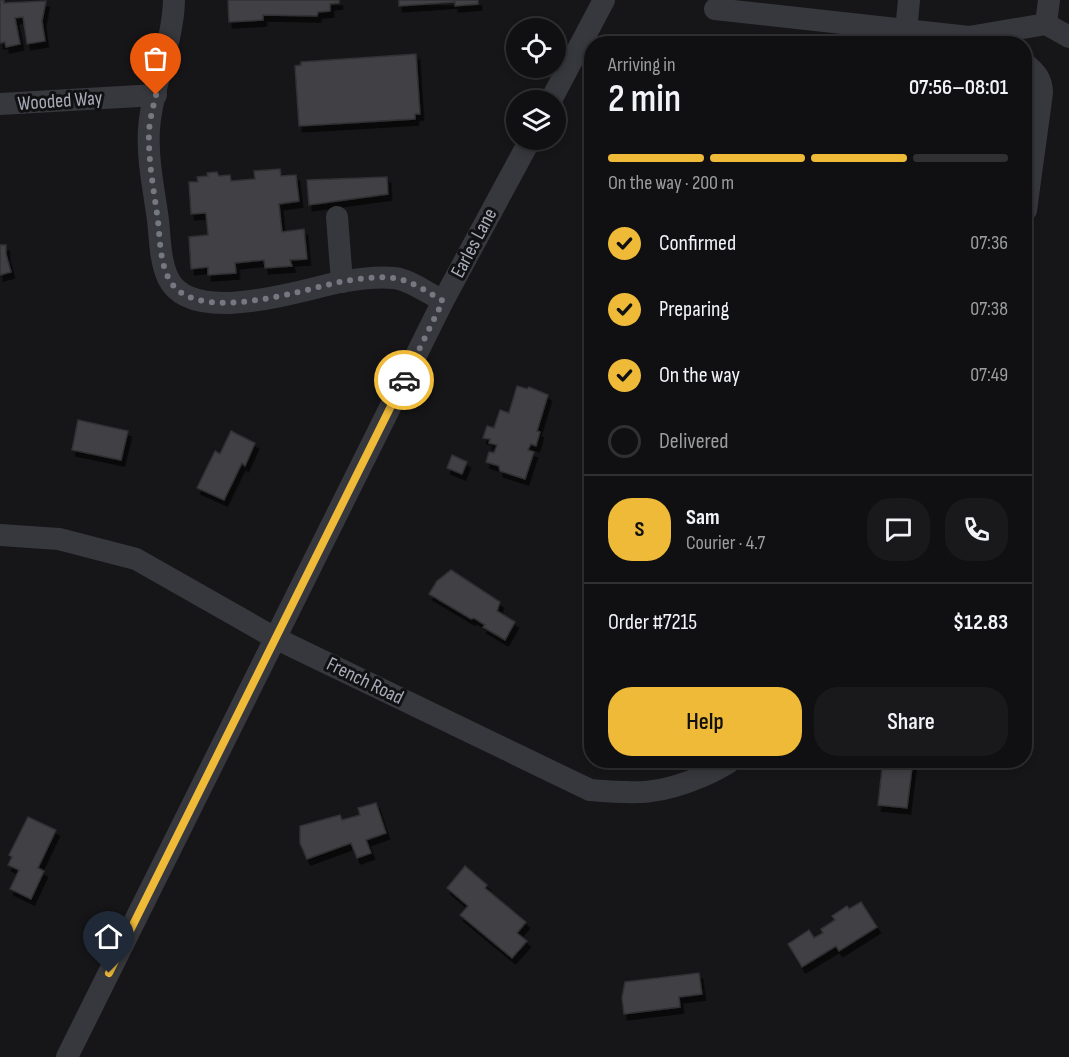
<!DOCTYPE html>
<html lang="en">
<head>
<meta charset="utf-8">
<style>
	:root { --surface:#101012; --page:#19191b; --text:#f1f3f6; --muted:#9c9d9f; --line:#303032; --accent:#eeba38 }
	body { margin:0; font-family:"Sofia Sans Condensed",sans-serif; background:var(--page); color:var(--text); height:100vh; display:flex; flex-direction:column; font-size:22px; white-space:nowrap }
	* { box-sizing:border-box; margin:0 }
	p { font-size:20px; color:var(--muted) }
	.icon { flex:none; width:33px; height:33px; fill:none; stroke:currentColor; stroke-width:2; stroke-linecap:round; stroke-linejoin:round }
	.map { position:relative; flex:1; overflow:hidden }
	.drawer { position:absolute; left:584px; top:36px; width:448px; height:732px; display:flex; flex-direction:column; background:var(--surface); border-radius:24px; box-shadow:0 3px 9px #0003,0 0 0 2px var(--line) }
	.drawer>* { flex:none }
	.fabs { position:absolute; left:506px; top:18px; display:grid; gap:12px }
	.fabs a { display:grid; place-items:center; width:60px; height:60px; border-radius:50%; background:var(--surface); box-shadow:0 3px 9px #0003,0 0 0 2px var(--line); font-size:30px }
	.pin { position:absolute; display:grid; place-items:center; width:51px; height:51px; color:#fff; margin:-62px -26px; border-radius:50% 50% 50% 0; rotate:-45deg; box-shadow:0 0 6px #0007 }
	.pin .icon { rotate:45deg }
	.courier { position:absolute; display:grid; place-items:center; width:60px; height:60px; margin:-30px; border:4px solid #eeba38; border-radius:50%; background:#fff; color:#222; box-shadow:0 2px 8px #0007 }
	.headline em { font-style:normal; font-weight:600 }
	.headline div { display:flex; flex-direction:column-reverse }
	.headline { display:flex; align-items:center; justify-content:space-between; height:102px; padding:0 24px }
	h1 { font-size:39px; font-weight:600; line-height:45px }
	.bar { display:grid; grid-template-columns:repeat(4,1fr); gap:9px 6px; align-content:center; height:72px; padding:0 24px }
	.bar i { height:8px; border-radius:4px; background:var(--line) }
	.bar .on { background:var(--accent) }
	.bar p { grid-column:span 4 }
	.line { display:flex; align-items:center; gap:15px; padding:0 24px; border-top:2px solid var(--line) }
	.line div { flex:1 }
	.round { display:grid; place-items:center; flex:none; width:63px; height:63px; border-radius:24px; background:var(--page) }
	ol { padding:0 24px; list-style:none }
	li { display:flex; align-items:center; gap:18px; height:66px }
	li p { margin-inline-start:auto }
	li .icon { padding:6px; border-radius:50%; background:var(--accent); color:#111; stroke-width:4 }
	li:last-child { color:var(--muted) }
	li i { width:33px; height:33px; border:3px solid var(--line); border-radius:50% }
	.action { display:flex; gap:12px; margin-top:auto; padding:12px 24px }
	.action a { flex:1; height:69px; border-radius:24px; background:var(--accent); color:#111; font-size:24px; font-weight:600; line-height:69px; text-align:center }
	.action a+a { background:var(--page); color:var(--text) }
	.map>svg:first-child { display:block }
	.building { fill:#404145; stroke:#303034; stroke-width:1.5; filter:url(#shadow) }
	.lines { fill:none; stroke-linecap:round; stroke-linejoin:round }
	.street { stroke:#37383d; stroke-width:22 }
	.done { stroke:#757880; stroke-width:6; stroke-dasharray:0 10.8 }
	.route { stroke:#eeba38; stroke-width:8 }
	.labels { text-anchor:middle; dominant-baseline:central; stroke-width:6; stroke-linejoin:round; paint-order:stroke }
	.street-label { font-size:20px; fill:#a8acb8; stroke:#111113 }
</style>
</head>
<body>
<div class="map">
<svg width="1069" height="1057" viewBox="0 0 1069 1057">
	<defs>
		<filter id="shadow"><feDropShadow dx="3.5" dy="6" stdDeviation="0" flood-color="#0009"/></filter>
	</defs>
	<rect width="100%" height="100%" fill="#161618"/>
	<g class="building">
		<polygon points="0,0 4,0 4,3 46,1 42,21 45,41 27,44 23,17 15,18 20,44 6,47 5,42 0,43"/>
		<polygon points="228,0 339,0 339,3 330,4 330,11 318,12 317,16 263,15 263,20 229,22"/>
		<polygon points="399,0 478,0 478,4 455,6 455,2 399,6"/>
		<polygon points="416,54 420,114 415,114 415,119 299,126 295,66 301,65 301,62"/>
		<polygon points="280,169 281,176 296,175 299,201 279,204 282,232 304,229 307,259 290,260 292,266 265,268 264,260 235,263 236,273 208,275 208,267 191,269 189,237 208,235 206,213 191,214 189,182 198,182 197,177 208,176 207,173 217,172 219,176 230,175 231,181 255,179 254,171"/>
		<polygon points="387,177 388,194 309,205 307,180"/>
		<polygon points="0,245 6,245 6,254 11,272 0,275"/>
		<polygon points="517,386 527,389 529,387 548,395 537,431 540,432 536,446 531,444 528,450 534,452 525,479 500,471 499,466 486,462 489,452 494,453 497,445 489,443 490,439 483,438 487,426 494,428 500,410 509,413"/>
		<polygon points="78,420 128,431 121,460 72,450"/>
		<polygon points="231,431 255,443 245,466 242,463 224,500 197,488 215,451 220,454"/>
		<polygon points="452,455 467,462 462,474 447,468"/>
		<polygon points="451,570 500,602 497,611 515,622 505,640 483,627 485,625 474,618 471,619 429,594 437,581"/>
		<polygon points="883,760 913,760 907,808 878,805"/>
		<polygon points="376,803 386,833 366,840 371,853 357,858 351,843 307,859 300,843 300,826 340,815 342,820 360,815 358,808"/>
		<polygon points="28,817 56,830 38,868 44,871 31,899 10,889 19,870 8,865 12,857 9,855"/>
		<polygon points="465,866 487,885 485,888 526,922 517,933 527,941 512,958 460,915 468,906 447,888"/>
		<polygon points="861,902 877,927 839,951 836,946 802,967 788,944 809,930 814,938 823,933 821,929 835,920 832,916 847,906 849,909"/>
		<polygon points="699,973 702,994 679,997 680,1007 624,1014 622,998 625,982"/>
	</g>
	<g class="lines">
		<g class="street">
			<path d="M174 0C173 44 152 85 149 129 147 159 154 190 158 220 160 238 160 261 168 278 191 327 302 290 340 282 357 279 376 276 394 278 411 280 429 294 443 301"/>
			<polyline points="715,9 969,37 1046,24 1069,37"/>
			<polyline points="1046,24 1049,0"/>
			<polyline points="906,31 909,0"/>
			<path d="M1024 63C1036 72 1042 79 1042 93L1026 210"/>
			<polyline points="551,100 604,0"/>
			<polyline points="0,104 156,95"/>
			<polyline points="337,217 342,282"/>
			<path d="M0 535 59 539 136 559 275 638 590 790C638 794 659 795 703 776 713 771 723 767 732 760"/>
			<polyline points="67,1057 443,301 530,140"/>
		</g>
	</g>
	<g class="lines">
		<path class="done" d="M156 95C153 107 150 119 149 131 148 161 154 191 158 221 160 239 160 263 169 279 193 326 301 290 340 282 358 279 377 276 394 278 411 280 429 293 443 301L404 380"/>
		<polyline class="route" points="109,973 404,380"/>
	</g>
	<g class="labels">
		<g class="street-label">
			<text transform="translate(60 101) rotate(-4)">Wooded Way</text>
			<text transform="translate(474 243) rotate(-62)">Earles Lane</text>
			<text transform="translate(365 681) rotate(26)">French Road</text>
		</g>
	</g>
</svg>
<div class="fabs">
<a><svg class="icon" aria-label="locate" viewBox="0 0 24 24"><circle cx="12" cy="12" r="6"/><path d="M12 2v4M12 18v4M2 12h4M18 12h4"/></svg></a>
<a><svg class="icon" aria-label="layers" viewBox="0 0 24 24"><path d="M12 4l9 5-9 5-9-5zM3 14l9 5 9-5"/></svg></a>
</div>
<div class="pin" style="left:156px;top:95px;background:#ea580c"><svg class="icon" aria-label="bag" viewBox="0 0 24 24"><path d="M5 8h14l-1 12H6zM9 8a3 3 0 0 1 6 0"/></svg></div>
<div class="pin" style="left:109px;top:973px;background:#1f2937"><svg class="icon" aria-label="home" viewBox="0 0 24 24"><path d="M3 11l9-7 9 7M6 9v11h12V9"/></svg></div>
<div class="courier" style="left:404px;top:380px"><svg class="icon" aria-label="car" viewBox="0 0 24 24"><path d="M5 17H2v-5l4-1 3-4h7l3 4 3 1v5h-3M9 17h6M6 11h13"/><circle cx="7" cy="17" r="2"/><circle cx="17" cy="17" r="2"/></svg></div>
<section class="drawer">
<div class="headline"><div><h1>2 min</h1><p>Arriving in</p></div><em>07:56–08:01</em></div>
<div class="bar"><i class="on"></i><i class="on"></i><i class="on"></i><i></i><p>On the way · 200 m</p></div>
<ol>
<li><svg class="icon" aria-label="check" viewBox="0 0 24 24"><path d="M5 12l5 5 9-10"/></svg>Confirmed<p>07:36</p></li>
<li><svg class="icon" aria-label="check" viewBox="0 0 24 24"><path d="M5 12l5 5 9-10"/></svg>Preparing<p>07:38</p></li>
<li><svg class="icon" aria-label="check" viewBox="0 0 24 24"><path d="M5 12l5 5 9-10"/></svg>On the way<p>07:49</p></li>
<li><i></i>Delivered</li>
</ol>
<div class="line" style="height:108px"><b class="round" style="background:var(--accent);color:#111">S</b><div><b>Sam</b><p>Courier · 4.7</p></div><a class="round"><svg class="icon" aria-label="chat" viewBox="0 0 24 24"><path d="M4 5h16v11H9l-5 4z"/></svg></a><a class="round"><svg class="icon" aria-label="phone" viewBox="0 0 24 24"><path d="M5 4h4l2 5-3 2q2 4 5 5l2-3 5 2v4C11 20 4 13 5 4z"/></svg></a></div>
<div class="line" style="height:78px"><div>Order #7215</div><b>$12.83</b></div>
<div class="action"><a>Help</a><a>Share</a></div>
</section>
</div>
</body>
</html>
